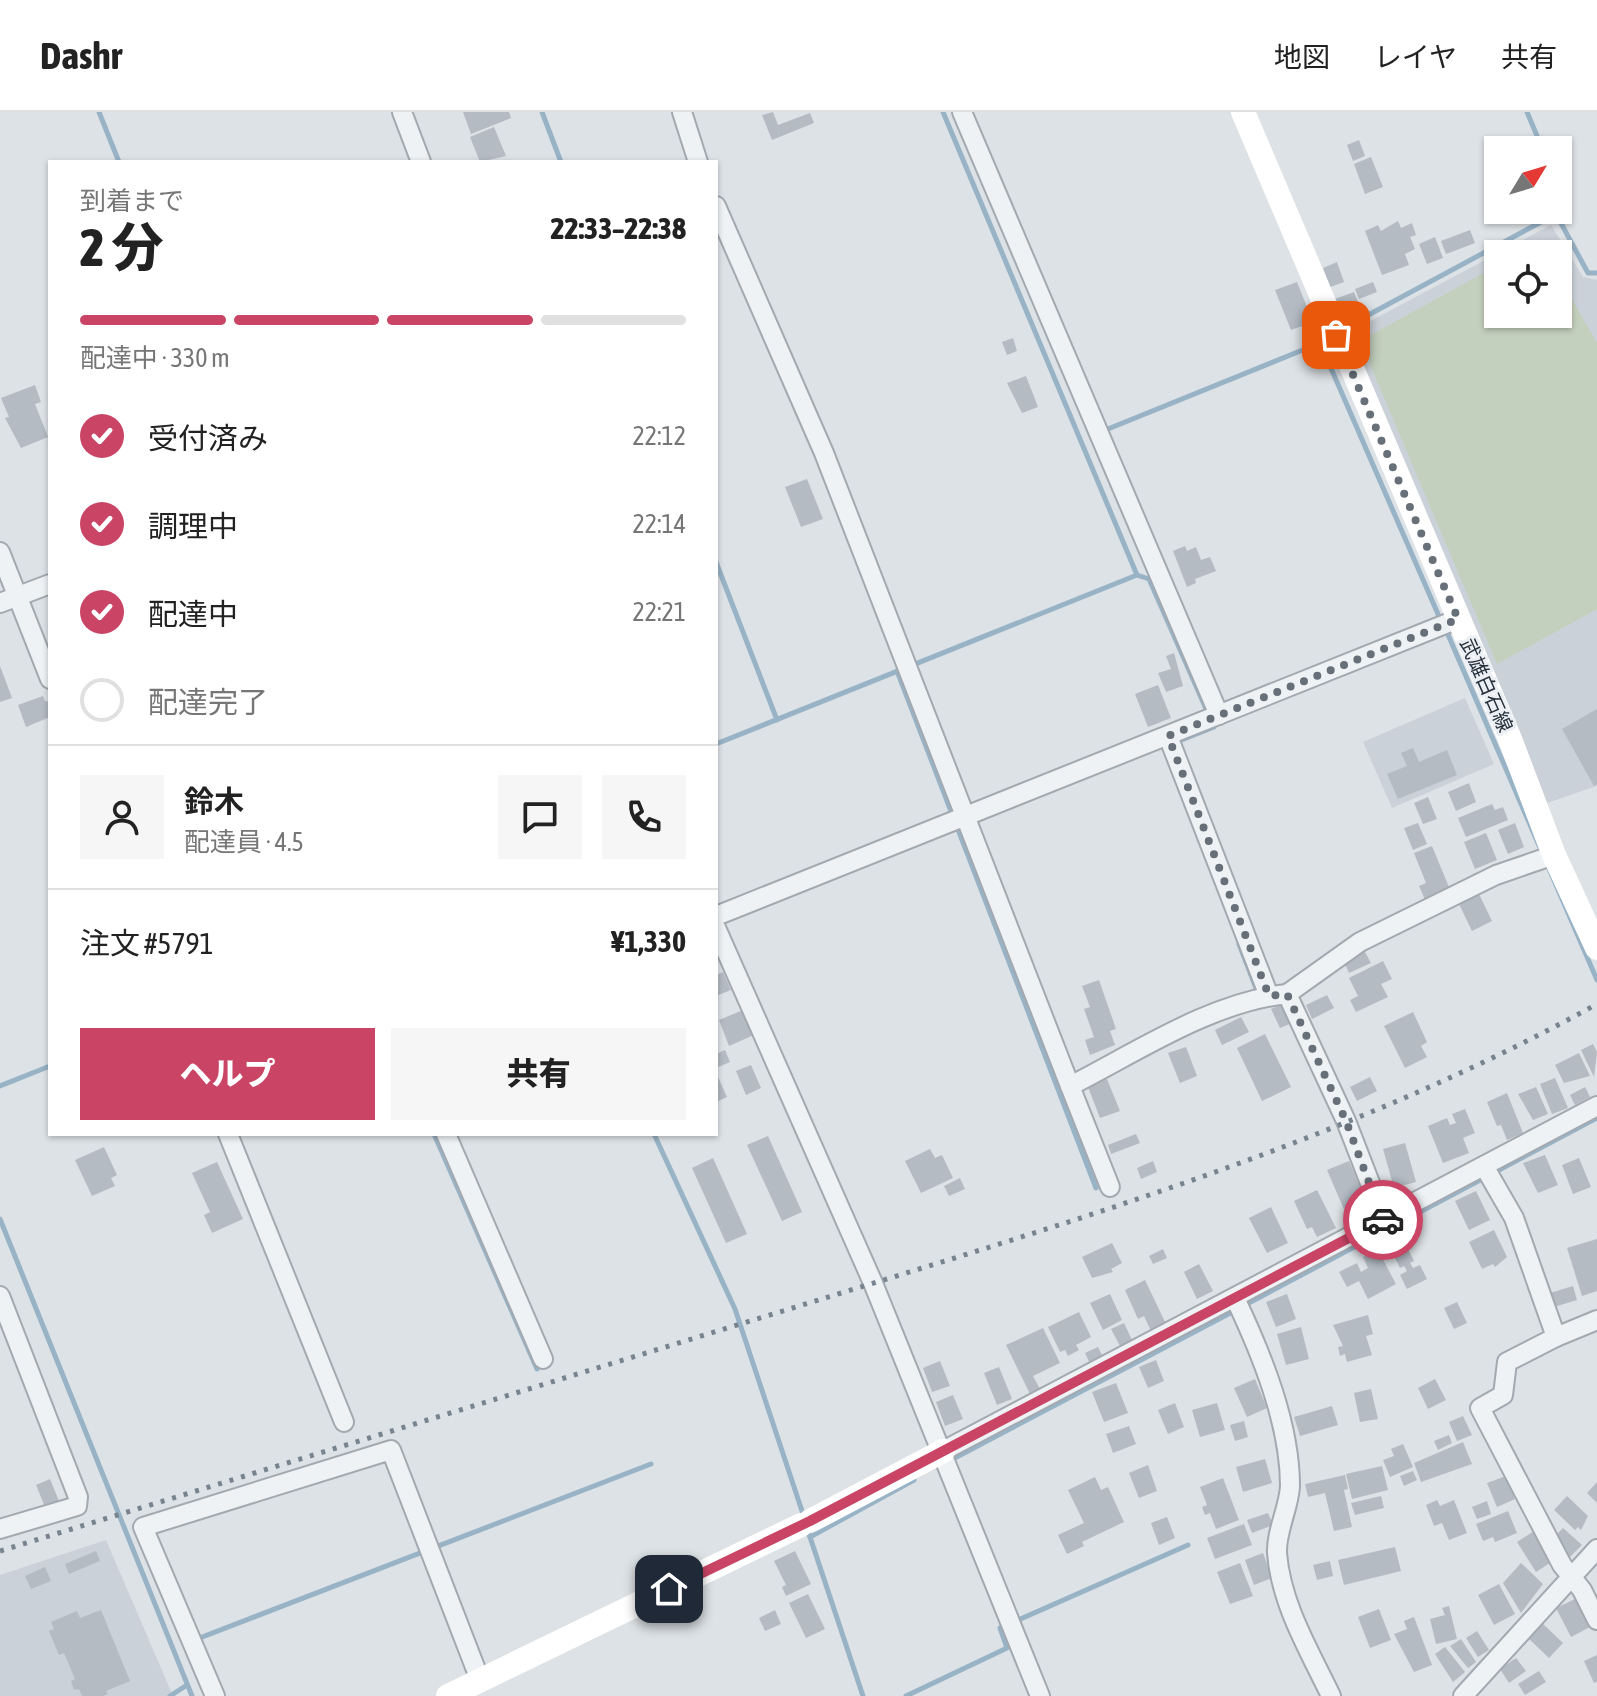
<!DOCTYPE html>
<html lang="ja">
<head>
<meta charset="utf-8">
<style>
	:root { --surface:#fff; --page:#f6f6f6; --text:#222; --muted:#767676; --line:#e0e0e0; --accent:#c94465 }
	body { margin:0; font-family:"Asap Condensed","Noto Sans JP",sans-serif; background:var(--page); color:var(--text); height:100vh; display:flex; flex-direction:column; font-size:30px; white-space:nowrap }
	* { box-sizing:border-box; margin:0 }
	p { font-size:26px; color:var(--muted) }
	.icon { flex:none; width:44px; height:44px; fill:none; stroke:currentColor; stroke-width:2; stroke-linecap:round; stroke-linejoin:round }
	.map { position:relative; flex:1; overflow:hidden }
	.side { position:absolute; left:48px; top:48px; width:670px; height:976px; display:flex; flex-direction:column; background:var(--surface); border-radius:0px; box-shadow:0 2px 6px #0004 }
	.side>* { flex:none }
	.needle { width:52px; rotate:52deg }
	.buttons { position:absolute; left:1484px; top:24px; display:grid; gap:16px }
	.buttons a { display:grid; place-items:center; width:88px; height:88px; border-radius:0px; background:var(--surface); box-shadow:0 2px 6px #0004; font-size:40px }
	.pin { position:absolute; display:grid; place-items:center; width:68px; height:68px; color:#fff; margin:-34px; border-radius:16px; box-shadow:0 4px 12px #0006 }
	.courier { position:absolute; display:grid; place-items:center; width:80px; height:80px; margin:-40px; border:6px solid #c94465; border-radius:50%; background:#fff; color:#222; box-shadow:0 2px 10px #0007 }
	.overview em { font-style:normal; font-weight:800 }
	.overview div { display:flex; flex-direction:column-reverse }
	.overview { display:flex; align-items:center; justify-content:space-between; height:136px; padding:0 32px }
	h1 { font-size:52px; font-weight:800; line-height:60px }
	.bar { display:grid; grid-template-columns:repeat(4,1fr); gap:12px 8px; align-content:center; height:96px; padding:0 32px }
	.bar i { height:10px; border-radius:6px; background:var(--line) }
	.bar .selected { background:var(--accent) }
	.bar p { grid-column:span 4 }
	.line { display:flex; align-items:center; gap:20px; padding:0 32px; border-top:2px solid var(--line) }
	.line div { flex:1 }
	.round { display:grid; place-items:center; flex:none; width:84px; height:84px; border-radius:0px; background:var(--page) }
	ol { padding:0 32px; list-style:none }
	li { display:flex; align-items:center; gap:24px; height:88px }
	li p { margin-inline-start:auto }
	li .icon { padding:8px; border-radius:50%; background:var(--accent); color:#fff; stroke-width:4 }
	li:last-child { color:var(--muted) }
	li i { width:44px; height:44px; border:4px solid var(--line); border-radius:50% }
	.button { display:flex; gap:16px; margin-top:auto; padding:16px 32px }
	.button a { flex:1; height:92px; border-radius:0px; background:var(--accent); color:#fff; font-size:32px; font-weight:800; line-height:92px; text-align:center }
	.button a+a { background:var(--page); color:var(--text) }
	header { display:flex; align-items:center; gap:48px; box-sizing:border-box; height:112px; padding:0 40px; background:var(--surface); border-bottom:2px solid var(--line) }
	header strong { font-size:38px }
	nav { display:flex; gap:44px; margin-inline-start:auto; font-size:28px }
	.map>svg:first-child { display:block }
	.built { fill:#cbd1d8; fill-rule:evenodd }
	.pitch { fill:#c4d0be }
	.lines { fill:none; stroke-linecap:round; stroke-linejoin:round }
	.stream { stroke:#98b3c6; stroke-width:5 }
	.building { fill:#b4bbc3 }
	.street-casing { stroke:#a3a9b0; stroke-width:22 }
	.street { stroke:#eff2f5; stroke-width:18 }
	.secondary { stroke:#fff; stroke-width:24 }
	.rail { stroke:#77838f; stroke-width:5; stroke-dasharray:4 8; stroke-linecap:butt }
	.done { stroke:#676f78; stroke-width:8; stroke-dasharray:0 14.4 }
	.route { stroke:#c94465; stroke-width:10 }
	.labels { text-anchor:middle; dominant-baseline:central; stroke-width:6; stroke-linejoin:round; paint-order:stroke }
	.street-label { font-size:20px; fill:#27313c; stroke:#ecf0f4 }
</style>
</head>
<body>
<header>
<strong>Dashr</strong>
<nav><a>地図</a><a>レイヤ</a><a>共有</a></nav>
</header>
<div class="map">
<svg width="1597" height="1584" viewBox="0 0 1597 1584">
	<rect width="100%" height="100%" fill="#dde2e6"/>
	<g class="built">
		<path d="M1551 113 1583 165 1597 168V674L1544 692 1348 221ZM1498 142H1558V202H1498Z"/>
		<polygon points="1465,586 1494,652 1392,696 1363,630"/>
		<polygon points="106,1428 173,1584 0,1584 0,1463"/>
	</g>
	<polygon class="pitch" points="1498,153 1498,202 1558,202 1558,163 1597,231 1597,497 1497,552 1360,229"/>
	<g class="lines">
		<g class="stream">
			<polyline points="99,0 119,50"/>
			<polyline points="542,0 561,50"/>
			<polyline points="1527,0 1543,38"/>
			<polyline points="1556,102 1588,161 1597,161"/>
			<polyline points="1344,216 1556,102 1566,94 1558,75"/>
			<polyline points="1332,223 1320,231 1441,509"/>
			<polyline points="1103,319 1320,231"/>
			<polyline points="716,450 777,608"/>
			<polyline points="1137,463 1149,467 1214,615 1174,631"/>
			<polyline points="1446,518 1597,868"/>
			<polyline points="897,559 1096,1076"/>
			<polyline points="716,632 1137,463 943,0"/>
			<polyline points="1239,832 1256,876"/>
			<polyline points="0,974 50,954"/>
			<polyline points="434,1022 537,1257"/>
			<polyline points="654,1022 735,1197 804,1405"/>
			<polyline points="0,1107 192,1584"/>
			<polyline points="1245,1193 1597,1006"/>
			<polyline points="951,1348 1236,1198"/>
			<polyline points="809,1422 863,1584"/>
			<polyline points="810,1425 914,1368"/>
			<polyline points="197,1527 651,1352"/>
			<polyline points="170,1584 187,1573"/>
			<polyline points="906,1584 1007,1536 1000,1516 1188,1433"/>
		</g>
	</g>
	<g class="building">
		<polygon points="463,0 509,0 511,6 471,22"/>
		<polygon points="773,0 778,13 810,1 814,11 772,28 762,3"/>
		<polygon points="494,15 506,44 480,50 470,25"/>
		<polygon points="1359,28 1365,44 1353,49 1347,33"/>
		<polygon points="1371,45 1383,75 1365,82 1354,52"/>
		<polygon points="1398,109 1401,116 1412,111 1416,123 1410,125 1415,137 1405,142 1409,153 1382,163 1365,119 1378,113 1381,119"/>
		<polygon points="1470,118 1475,131 1446,142 1441,129"/>
		<polygon points="1435,125 1443,146 1427,152 1419,132"/>
		<polygon points="1337,150 1344,170 1330,175 1323,156"/>
		<polygon points="1297,170 1313,210 1291,218 1275,178"/>
		<polygon points="1373,170 1377,180 1359,187 1355,177"/>
		<polygon points="1354,180 1358,190 1336,198 1332,188"/>
		<polygon points="1013,226 1017,239 1007,243 1002,230"/>
		<polygon points="1026,264 1038,295 1022,301 1007,271"/>
		<polygon points="35,273 41,290 35,292 48,325 21,336 5,306 9,305 1,286"/>
		<polygon points="807,367 823,407 801,415 785,375"/>
		<polygon points="1185,434 1187,439 1196,435 1201,448 1210,445 1216,459 1195,467 1196,471 1187,475 1173,439"/>
		<polygon points="1174,541 1183,574 1166,580 1158,561 1171,557 1166,544"/>
		<polygon points="0,554 12,586 0,590"/>
		<polygon points="1158,573 1171,606 1148,615 1135,582"/>
		<polygon points="43,584 45,589 50,590 50,605 26,615 18,593"/>
		<polygon points="1597,597 1597,672 1594,674 1562,617"/>
		<polygon points="1413,636 1419,650 1447,638 1457,663 1398,687 1387,662 1407,654 1401,641"/>
		<polygon points="1469,671 1476,690 1456,699 1448,680"/>
		<polygon points="1428,685 1437,707 1423,712 1414,691"/>
		<polygon points="1492,692 1495,698 1503,695 1508,708 1466,725 1458,706"/>
		<polygon points="1418,711 1427,732 1413,738 1404,716"/>
		<polygon points="1515,711 1524,735 1508,742 1498,718"/>
		<polygon points="1486,721 1497,748 1475,757 1464,730"/>
		<polygon points="1432,734 1451,780 1426,790 1419,774 1426,771 1414,741"/>
		<polygon points="1478,780 1492,809 1472,819 1458,790"/>
		<polygon points="1365,840 1371,851 1349,861 1344,850"/>
		<polygon points="1383,849 1392,867 1381,872 1388,885 1356,900 1350,888 1358,884 1349,866"/>
		<polygon points="723,860 731,878 716,884 716,863"/>
		<polygon points="1099,868 1116,917 1110,919 1115,933 1090,943 1085,928 1094,925 1084,897 1090,895 1082,874"/>
		<polygon points="1327,883 1334,896 1312,907 1306,893"/>
		<polygon points="1283,892 1292,911 1280,916 1271,897"/>
		<polygon points="743,898 754,923 729,934 719,908"/>
		<polygon points="1413,900 1427,930 1421,934 1427,945 1405,956 1384,914"/>
		<polygon points="1241,905 1249,920 1222,933 1215,918"/>
		<polygon points="1265,922 1291,975 1262,989 1237,936"/>
		<polygon points="1593,932 1597,940 1594,965 1581,938"/>
		<polygon points="1186,935 1197,964 1180,971 1168,941"/>
		<polygon points="725,938 730,950 716,956 716,942"/>
		<polygon points="1579,941 1590,964 1564,971 1555,953"/>
		<polygon points="751,953 761,976 746,983 736,959"/>
		<polygon points="718,965 727,985 716,990 716,966"/>
		<polygon points="1370,965 1377,979 1357,989 1350,975"/>
		<polygon points="1555,966 1568,996 1552,1002 1540,972"/>
		<polygon points="1107,967 1120,999 1100,1006 1088,975"/>
		<polygon points="1536,975 1548,1002 1533,1008 1518,982"/>
		<polygon points="1585,975 1590,985 1575,993 1570,983"/>
		<polygon points="1507,981 1523,1021 1507,1028 1501,1013 1497,1014 1487,990"/>
		<polygon points="1465,997 1475,1021 1463,1026 1469,1041 1443,1051 1428,1014 1447,1006 1450,1013 1456,1011 1452,1002"/>
		<polygon points="1136,1022 1140,1031 1111,1042 1108,1033"/>
		<polygon points="768,1024 802,1100 782,1109 747,1033"/>
		<polygon points="1405,1031 1416,1070 1394,1076 1383,1037"/>
		<polygon points="104,1035 117,1063 111,1066 115,1074 92,1084 75,1048"/>
		<polygon points="930,1037 935,1046 942,1043 953,1066 921,1081 905,1049"/>
		<polygon points="1545,1043 1558,1073 1538,1081 1523,1051"/>
		<polygon points="713,1046 747,1122 726,1131 692,1056"/>
		<polygon points="1579,1046 1591,1075 1573,1082 1562,1053"/>
		<polygon points="1153,1049 1157,1060 1141,1067 1137,1056"/>
		<polygon points="1349,1049 1368,1092 1346,1102 1327,1058"/>
		<polygon points="217,1050 243,1107 212,1121 204,1103 210,1100 192,1061"/>
		<polygon points="960,1066 965,1077 949,1084 944,1074"/>
		<polygon points="1317,1078 1336,1116 1317,1125 1312,1115 1307,1117 1294,1089"/>
		<polygon points="1476,1079 1490,1108 1469,1118 1455,1089"/>
		<polygon points="1271,1095 1288,1131 1267,1141 1249,1106"/>
		<polygon points="1494,1118 1507,1145 1495,1155 1493,1152 1482,1157 1469,1130"/>
		<polygon points="1597,1127 1597,1179 1582,1184 1567,1136"/>
		<polygon points="1112,1131 1122,1151 1111,1157 1113,1160 1092,1166 1082,1145"/>
		<polygon points="1405,1131 1414,1149 1410,1151 1413,1156 1420,1153 1427,1167 1407,1177 1400,1163 1407,1159 1404,1154 1400,1156 1391,1138"/>
		<polygon points="1163,1137 1167,1146 1153,1152 1149,1144"/>
		<polygon points="1378,1138 1396,1172 1368,1187 1359,1169 1347,1175 1339,1160 1357,1151 1361,1160 1368,1156 1363,1145"/>
		<polygon points="1199,1152 1213,1179 1197,1187 1184,1160"/>
		<polygon points="1145,1168 1166,1212 1151,1219 1144,1204 1138,1207 1125,1178"/>
		<polygon points="1573,1174 1577,1188 1554,1195 1550,1181"/>
		<polygon points="1110,1182 1122,1208 1103,1218 1090,1191"/>
		<polygon points="1287,1182 1296,1207 1276,1215 1266,1190"/>
		<polygon points="1457,1190 1467,1211 1454,1217 1444,1196"/>
		<polygon points="1079,1200 1091,1225 1076,1233 1079,1238 1068,1244 1065,1238 1060,1240 1048,1215"/>
		<polygon points="1368,1203 1373,1222 1366,1224 1372,1243 1347,1250 1345,1242 1340,1244 1338,1235 1343,1234 1333,1213"/>
		<polygon points="1124,1211 1132,1228 1120,1234 1111,1217"/>
		<polygon points="1301,1215 1309,1247 1286,1253 1277,1222"/>
		<polygon points="1043,1216 1060,1251 1033,1264 1040,1277 1030,1282 1006,1233"/>
		<polygon points="1098,1235 1103,1245 1090,1252 1085,1241"/>
		<polygon points="1156,1248 1164,1269 1148,1276 1139,1255"/>
		<polygon points="940,1249 950,1274 932,1280 923,1256"/>
		<polygon points="999,1255 1012,1287 997,1293 984,1261"/>
		<polygon points="1255,1267 1267,1296 1247,1305 1234,1276"/>
		<polygon points="1435,1267 1446,1288 1428,1297 1418,1276"/>
		<polygon points="1116,1271 1128,1301 1104,1310 1092,1280"/>
		<polygon points="1371,1277 1378,1307 1360,1310 1354,1281"/>
		<polygon points="953,1283 963,1307 945,1314 936,1290"/>
		<polygon points="1175,1291 1184,1315 1168,1322 1158,1298"/>
		<polygon points="1217,1291 1225,1318 1200,1325 1192,1298"/>
		<polygon points="1332,1294 1338,1313 1300,1324 1294,1305"/>
		<polygon points="1463,1304 1472,1323 1457,1329 1449,1310"/>
		<polygon points="1244,1309 1248,1325 1235,1329 1230,1313"/>
		<polygon points="1129,1314 1136,1332 1113,1341 1106,1322"/>
		<polygon points="1449,1323 1452,1331 1438,1338 1434,1329"/>
		<polygon points="1463,1330 1472,1352 1421,1370 1414,1351"/>
		<polygon points="1403,1332 1413,1355 1390,1365 1383,1348 1394,1344 1391,1337"/>
		<polygon points="1265,1347 1272,1371 1243,1380 1236,1355"/>
		<polygon points="1148,1353 1157,1379 1139,1386 1129,1361"/>
		<polygon points="1382,1354 1388,1378 1352,1387 1346,1362"/>
		<polygon points="1413,1359 1417,1368 1404,1374 1400,1364"/>
		<polygon points="1345,1363 1348,1377 1344,1378 1352,1415 1334,1419 1325,1381 1308,1385 1305,1372"/>
		<polygon points="1506,1364 1515,1387 1497,1395 1487,1371"/>
		<polygon points="1095,1365 1101,1378 1108,1375 1124,1410 1082,1430 1084,1434 1067,1442 1058,1423 1084,1411 1068,1378"/>
		<polygon points="1223,1366 1239,1408 1216,1417 1210,1401 1205,1403 1202,1395 1207,1393 1200,1375"/>
		<polygon points="50,1367 59,1389 45,1395 36,1373"/>
		<polygon points="1597,1370 1597,1391 1587,1381"/>
		<polygon points="1381,1384 1384,1396 1355,1403 1351,1391"/>
		<polygon points="1567,1384 1588,1404 1581,1418 1578,1415 1575,1418 1554,1398"/>
		<polygon points="1437,1388 1440,1394 1454,1388 1467,1421 1449,1428 1442,1411 1434,1414 1426,1393"/>
		<polygon points="1487,1389 1491,1402 1477,1407 1472,1395"/>
		<polygon points="1508,1399 1517,1421 1495,1430 1493,1425 1483,1429 1476,1412"/>
		<polygon points="1268,1401 1273,1413 1252,1421 1247,1408"/>
		<polygon points="1167,1405 1175,1426 1159,1433 1151,1411"/>
		<polygon points="1244,1412 1252,1433 1215,1447 1207,1426"/>
		<polygon points="1563,1416 1582,1433 1569,1446 1554,1425"/>
		<polygon points="1534,1419 1553,1449 1536,1460 1517,1430"/>
		<polygon points="1395,1435 1401,1459 1344,1473 1338,1448"/>
		<polygon points="96,1439 100,1449 69,1462 65,1452"/>
		<polygon points="795,1439 811,1472 786,1484 782,1475 786,1473 774,1449"/>
		<polygon points="1263,1441 1272,1466 1254,1473 1245,1448"/>
		<polygon points="1330,1449 1333,1464 1317,1468 1313,1453"/>
		<polygon points="1240,1451 1253,1484 1230,1492 1217,1460"/>
		<polygon points="1521,1451 1543,1472 1521,1501 1503,1471"/>
		<polygon points="45,1455 51,1469 31,1477 25,1464"/>
		<polygon points="1499,1472 1515,1502 1494,1513 1478,1483"/>
		<polygon points="808,1482 825,1517 806,1526 789,1491"/>
		<polygon points="1575,1487 1590,1515 1571,1525 1556,1496"/>
		<polygon points="1449,1494 1457,1527 1436,1532 1430,1507 1445,1503 1442,1496"/>
		<polygon points="1379,1497 1391,1528 1370,1536 1358,1505"/>
		<polygon points="101,1498 130,1569 106,1579 108,1582 103,1584 82,1584 79,1577 74,1578 71,1569 75,1567 64,1541 59,1543 49,1519 54,1517 51,1510 77,1499 80,1506"/>
		<polygon points="775,1498 781,1512 765,1519 759,1506"/>
		<polygon points="1414,1505 1432,1553 1414,1560 1394,1522 1407,1517 1404,1509"/>
		<polygon points="1542,1511 1563,1531 1549,1546 1528,1526"/>
		<polygon points="1477,1519 1489,1538 1478,1545 1466,1526"/>
		<polygon points="1461,1527 1476,1550 1468,1556 1450,1534"/>
		<polygon points="1445,1535 1465,1560 1453,1570 1435,1542"/>
		<polygon points="1597,1543 1597,1570 1594,1571 1584,1549"/>
		<polygon points="1516,1546 1526,1559 1509,1571 1500,1557"/>
		<polygon points="1539,1559 1546,1570 1525,1583 1518,1572"/>
	</g>
	<g class="lines">
		<defs>
			<g id="street">
				<polyline points="402,0 421,50"/>
				<polyline points="682,0 698,50"/>
				<polyline points="962,0 1219,603"/>
				<path d="M716 94 824 341 1070 974C1137 940 1211 890 1287 882"/>
				<polyline points="0,440 50,567"/>
				<polyline points="0,491 50,472"/>
				<polyline points="1168,624 1269,884"/>
				<polyline points="716,804 1458,507"/>
				<polyline points="716,816 873,1171 1040,1584"/>
				<polyline points="1070,974 1110,1075"/>
				<polyline points="228,1022 344,1310"/>
				<polyline points="446,1022 543,1247"/>
				<polyline points="1484,1054 1514,1106 1556,1225 1507,1250 1503,1283 1480,1296 1562,1453 1582,1478 1597,1508"/>
				<polyline points="1384,1107 1346,1009 1287,882 1360,830 1496,763 1554,743"/>
				<polyline points="0,1184 78,1385 77,1394 0,1417"/>
				<path d="M1235 1186C1262 1243 1290 1312 1290 1374 1289 1396 1276 1419 1277 1441 1281 1492 1309 1538 1331 1584"/>
				<polyline points="1556,1225 1597,1208"/>
				<polyline points="943,1339 1597,994"/>
				<polyline points="215,1584 143,1415 391,1338 480,1568"/>
				<polyline points="1463,1584 1597,1437"/>
			</g>
		</defs>
		<use href="#street" class="street-casing"/>
		<use href="#street" class="street"/>
		<g class="secondary">
			<polyline points="1243,0 1510,627 1554,743 1597,836"/>
			<polyline points="810,1409 943,1339"/>
			<polyline points="448,1584 801,1413"/>
		</g>
		<path class="rail" d="M0 1439C271 1356 542 1273 812 1190 1078 1108 1353 1027 1597 892"/>
	</g>
	<g class="lines">
		<polyline class="done" points="1336,223 1458,507 1168,624 1269,884 1287,882 1346,1009 1383,1108"/>
		<polyline class="route" points="669,1477 810,1409 1383,1108"/>
	</g>
	<g class="labels">
		<g class="street-label">
			<text transform="translate(1487 573) rotate(66)">武雄白石線</text>
		</g>
	</g>
</svg>
<div class="buttons">
<a><svg class="needle" viewBox="-14 -14 28 28"><path d="M0-13l5 13h-10z" fill="#e53935"/><path d="M0 13l5-13h-10z" fill="#767676"/></svg></a>
<a><svg class="icon" aria-label="locate" viewBox="0 0 24 24"><circle cx="12" cy="12" r="6"/><path d="M12 2v4M12 18v4M2 12h4M18 12h4"/></svg></a>
</div>
<div class="pin" style="left:1336px;top:223px;background:#ea580c"><svg class="icon" aria-label="bag" viewBox="0 0 24 24"><path d="M5 8h14l-1 12H6zM9 8a3 3 0 0 1 6 0"/></svg></div>
<div class="pin" style="left:669px;top:1477px;background:#1f2937"><svg class="icon" aria-label="home" viewBox="0 0 24 24"><path d="M3 11l9-7 9 7M6 9v11h12V9"/></svg></div>
<div class="courier" style="left:1383px;top:1108px"><svg class="icon" aria-label="car" viewBox="0 0 24 24"><path d="M5 17H2v-5l4-1 3-4h7l3 4 3 1v5h-3M9 17h6M6 11h13"/><circle cx="7" cy="17" r="2"/><circle cx="17" cy="17" r="2"/></svg></div>
<section class="side">
<div class="overview"><div><h1>2 分</h1><p>到着まで</p></div><em>22:33–22:38</em></div>
<div class="bar"><i class="selected"></i><i class="selected"></i><i class="selected"></i><i></i><p>配達中 · 330 m</p></div>
<ol>
<li><svg class="icon" aria-label="check" viewBox="0 0 24 24"><path d="M5 12l5 5 9-10"/></svg>受付済み<p>22:12</p></li>
<li><svg class="icon" aria-label="check" viewBox="0 0 24 24"><path d="M5 12l5 5 9-10"/></svg>調理中<p>22:14</p></li>
<li><svg class="icon" aria-label="check" viewBox="0 0 24 24"><path d="M5 12l5 5 9-10"/></svg>配達中<p>22:21</p></li>
<li><i></i>配達完了</li>
</ol>
<div class="line" style="height:144px"><a class="round"><svg class="icon" aria-label="person" viewBox="0 0 24 24"><circle cx="12" cy="8" r="4"/><path d="M4 21q1-7 8-7t8 7"/></svg></a><div><b>鈴木</b><p>配達員 · 4.5</p></div><a class="round"><svg class="icon" aria-label="chat" viewBox="0 0 24 24"><path d="M4 5h16v11H9l-5 4z"/></svg></a><a class="round"><svg class="icon" aria-label="phone" viewBox="0 0 24 24"><path d="M5 4h4l2 5-3 2q2 4 5 5l2-3 5 2v4C11 20 4 13 5 4z"/></svg></a></div>
<div class="line" style="height:104px"><div>注文 #5791</div><b>¥1,330</b></div>
<div class="button"><a>ヘルプ</a><a>共有</a></div>
</section>
</div>
</body>
</html>
